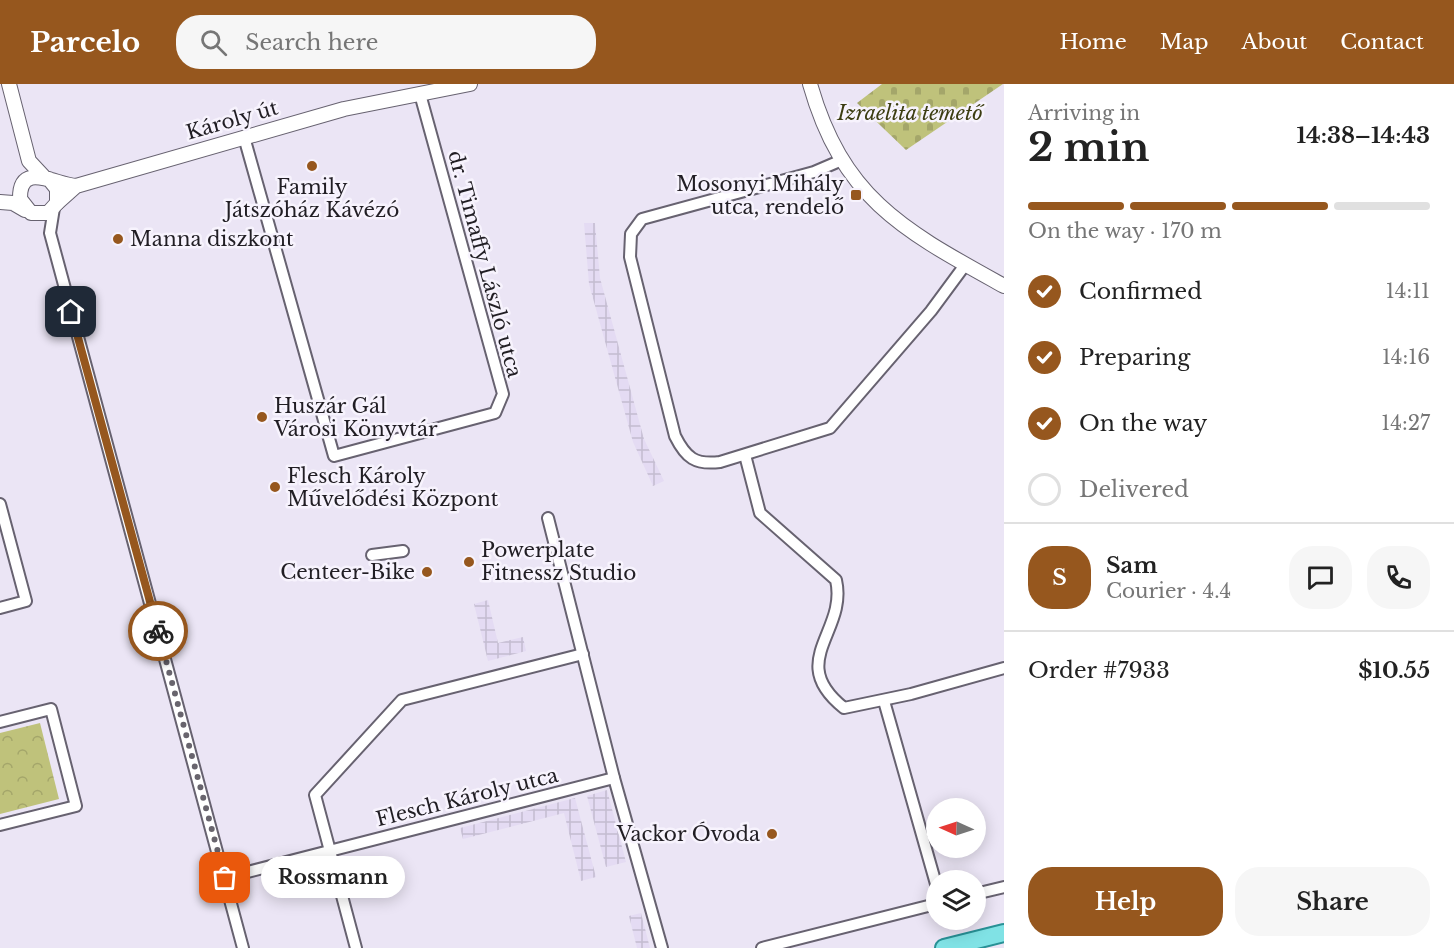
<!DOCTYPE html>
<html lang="en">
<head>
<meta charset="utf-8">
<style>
	:root { --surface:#fff; --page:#f6f6f6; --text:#222; --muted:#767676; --line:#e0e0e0; --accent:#96571e }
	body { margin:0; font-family:"Libre Baskerville",serif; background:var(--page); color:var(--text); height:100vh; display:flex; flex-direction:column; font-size:22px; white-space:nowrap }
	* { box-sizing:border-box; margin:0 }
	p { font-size:20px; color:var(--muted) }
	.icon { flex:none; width:33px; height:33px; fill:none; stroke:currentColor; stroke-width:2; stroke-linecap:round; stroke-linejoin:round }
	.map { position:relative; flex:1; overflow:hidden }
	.details { display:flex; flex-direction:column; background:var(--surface); width:450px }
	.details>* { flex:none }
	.needle { width:39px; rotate:273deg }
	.fabs { position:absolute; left:926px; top:714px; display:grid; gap:12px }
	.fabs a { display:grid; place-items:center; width:60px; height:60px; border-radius:50%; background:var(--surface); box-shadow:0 3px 15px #0003; font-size:30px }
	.pin { position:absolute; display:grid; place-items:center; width:51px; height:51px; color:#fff; margin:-26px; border-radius:12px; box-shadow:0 3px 9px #0006 }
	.courier { position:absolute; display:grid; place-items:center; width:60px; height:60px; margin:-30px; border:4px solid #96571e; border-radius:50%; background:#fff; color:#222; box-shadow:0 2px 8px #0007 }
	.bubble { position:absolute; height:42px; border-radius:21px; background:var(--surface); box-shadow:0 3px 15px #0003; font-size:20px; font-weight:800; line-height:42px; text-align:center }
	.head em { font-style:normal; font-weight:800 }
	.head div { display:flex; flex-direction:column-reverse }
	.head { display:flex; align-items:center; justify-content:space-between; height:102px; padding:0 24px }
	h1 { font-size:39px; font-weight:800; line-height:45px }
	.bar { display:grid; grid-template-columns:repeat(4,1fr); gap:9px 6px; align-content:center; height:72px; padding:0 24px }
	.bar i { height:8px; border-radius:4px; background:var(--line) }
	.bar .selected { background:var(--accent) }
	.bar p { grid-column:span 4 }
	.line { display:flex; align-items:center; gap:15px; padding:0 24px; border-top:2px solid var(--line) }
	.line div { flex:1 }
	.round { display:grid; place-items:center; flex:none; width:63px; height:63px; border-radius:24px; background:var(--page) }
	ol { padding:0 24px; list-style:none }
	li { display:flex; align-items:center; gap:18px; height:66px }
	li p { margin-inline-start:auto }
	li .icon { padding:6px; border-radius:50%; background:var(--accent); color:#fff; stroke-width:4 }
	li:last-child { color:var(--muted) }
	li i { width:33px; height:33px; border:3px solid var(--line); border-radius:50% }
	.primary-button { display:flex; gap:12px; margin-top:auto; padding:12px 24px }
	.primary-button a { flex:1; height:69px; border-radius:24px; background:var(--accent); color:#fff; font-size:24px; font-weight:800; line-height:69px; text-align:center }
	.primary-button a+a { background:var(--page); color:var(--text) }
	header { display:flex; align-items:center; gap:36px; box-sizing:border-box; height:84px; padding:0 30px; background:var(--accent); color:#fff }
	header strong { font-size:28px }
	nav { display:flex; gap:33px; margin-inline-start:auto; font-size:21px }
	.search { width:420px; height:54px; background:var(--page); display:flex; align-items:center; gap:15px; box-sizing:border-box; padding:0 21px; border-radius:24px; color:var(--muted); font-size:22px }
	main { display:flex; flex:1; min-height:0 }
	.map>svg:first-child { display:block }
	.industrial { fill:url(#industrial-grid) }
	.cemetery { fill:url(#cemetery-stones) }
	.park { fill:url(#park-crowns) }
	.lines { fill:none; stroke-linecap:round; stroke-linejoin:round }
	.minor-casing { stroke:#676270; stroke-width:14 }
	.tertiary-casing { stroke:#676270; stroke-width:16 }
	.primary-casing { stroke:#289196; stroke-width:20 }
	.minor { stroke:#fff; stroke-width:10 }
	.tertiary { stroke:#fff; stroke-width:14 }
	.primary { stroke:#80e2e5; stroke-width:16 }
	.done { stroke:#68646d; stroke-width:6; stroke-dasharray:0 10.8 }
	.route { stroke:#96571e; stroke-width:8 }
	.poi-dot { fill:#96571e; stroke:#f7f3fd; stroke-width:2 }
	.labels { text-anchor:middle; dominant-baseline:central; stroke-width:5; stroke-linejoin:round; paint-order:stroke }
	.park-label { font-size:20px; font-style:italic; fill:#3c3d12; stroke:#f7f3fd }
	.street-label { font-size:20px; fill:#211e24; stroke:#f7f3fd }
	.poi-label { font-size:20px; fill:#211e24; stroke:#f7f3fd; text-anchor:start }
</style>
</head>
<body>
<header>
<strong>Parcelo</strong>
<div class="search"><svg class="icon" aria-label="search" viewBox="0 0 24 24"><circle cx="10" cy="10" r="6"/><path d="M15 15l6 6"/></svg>Search here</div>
<nav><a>Home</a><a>Map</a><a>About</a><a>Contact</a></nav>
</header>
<main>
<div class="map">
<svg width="1004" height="864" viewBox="0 0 1004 864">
	<defs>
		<pattern id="industrial-grid" width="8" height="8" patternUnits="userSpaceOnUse" patternTransform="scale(1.5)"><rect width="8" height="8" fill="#e4dbf3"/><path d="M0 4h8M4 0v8" fill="none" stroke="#c3bcd0"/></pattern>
		<pattern id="cemetery-stones" width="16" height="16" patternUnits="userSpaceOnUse" patternTransform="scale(1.5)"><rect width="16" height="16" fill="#bfc27b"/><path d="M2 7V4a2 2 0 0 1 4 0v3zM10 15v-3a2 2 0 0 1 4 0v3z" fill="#a4a66a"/></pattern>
		<pattern id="park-crowns" width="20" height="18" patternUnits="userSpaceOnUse" patternTransform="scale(1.5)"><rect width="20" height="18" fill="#bfc27b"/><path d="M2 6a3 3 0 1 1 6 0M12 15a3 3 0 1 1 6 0" fill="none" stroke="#a4a66a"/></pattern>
	</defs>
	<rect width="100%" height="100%" fill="#ebe5f5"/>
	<g class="industrial">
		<polygon points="584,139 595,139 600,194 644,355 664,397 653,402 633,358 589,200"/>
		<polygon points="488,516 498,559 523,553 526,567 488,577 474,520"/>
		<polygon points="607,706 626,778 606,783 587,712"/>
		<polygon points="575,714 596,793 581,797 564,729 463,755 460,744"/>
		<polygon points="641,829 650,864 637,864 629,832"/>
	</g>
	<polygon class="cemetery" points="882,0 1003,0 906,66 857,19"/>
	<polygon class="park" points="40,639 59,715 0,730 0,649"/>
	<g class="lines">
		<defs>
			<g id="minor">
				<polyline points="244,53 334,372 495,329 503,310 420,10"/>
				<path d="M842 76 814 88 642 135 631 150 630 173 675 352C686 374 695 381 720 378L830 344 931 227 965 181"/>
				<polyline points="54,124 50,149 243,864"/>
				<path d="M745 371 760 429 836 496C848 548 785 577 844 624L911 610 1004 584"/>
				<polyline points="0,420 26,517 0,524"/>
				<polyline points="548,434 614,694 662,864"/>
				<polyline points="372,471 403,467"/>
				<polyline points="884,617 936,800"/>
				<polyline points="0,638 51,625 76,722 0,741"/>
				<polyline points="224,794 614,694"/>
				<polyline points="975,810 1004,803"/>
				<polyline points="356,864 315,711 402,616 583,570"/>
				<polyline points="762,864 936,820"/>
			</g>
			<g id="tertiary">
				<polyline points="9,0 29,77 43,92"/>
				<path d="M810 0C843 116 905 147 1004 202"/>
				<path d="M49 95 57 105V119L48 129H31L20 115C19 76 56 101 76 102"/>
				<polyline points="0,118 13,119 25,126"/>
				<polyline points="57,119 76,102 344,25 470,0"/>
			</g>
			<polyline id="primary" points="944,864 1004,849"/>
		</defs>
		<use href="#minor" class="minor-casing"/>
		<use href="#tertiary" class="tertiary-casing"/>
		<use href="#primary" class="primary-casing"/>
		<use href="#minor" class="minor"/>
		<use href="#tertiary" class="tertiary"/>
		<use href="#primary" class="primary"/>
	</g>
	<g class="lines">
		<polyline class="done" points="158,547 225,794"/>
		<polyline class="route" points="71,228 158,547"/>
	</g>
	<g class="poi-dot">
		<circle cx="312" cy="82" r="6"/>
		<rect x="850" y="105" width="12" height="12" rx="3"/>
		<circle cx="118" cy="155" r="6"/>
		<circle cx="262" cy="333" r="6"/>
		<circle cx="275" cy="403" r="6"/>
		<circle cx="469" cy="478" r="6"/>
		<circle cx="427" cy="488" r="6"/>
		<circle cx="772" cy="750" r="6"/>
	</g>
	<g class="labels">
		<g class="park-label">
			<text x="910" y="29">Izraelita temető</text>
		</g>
		<g class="street-label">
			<text transform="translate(232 36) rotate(-16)">Károly út</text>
			<text transform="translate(485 180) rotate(75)">dr. Timaffy László utca</text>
			<text transform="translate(467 713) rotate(-14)">Flesch Károly utca</text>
		</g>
		<g class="poi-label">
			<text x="844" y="100" text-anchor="end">Mosonyi Mihály<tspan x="844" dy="23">utca, rendelő</tspan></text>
			<text x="312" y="103" text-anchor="middle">Family<tspan x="312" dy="23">Játszóház Kávézó</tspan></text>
			<text x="130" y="155">Manna diszkont</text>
			<text x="274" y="322">Huszár Gál<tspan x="274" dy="23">Városi Könyvtár</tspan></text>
			<text x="287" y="392">Flesch Károly<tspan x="287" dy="23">Művelődési Központ</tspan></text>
			<text x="481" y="466">Powerplate<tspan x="481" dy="23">Fitnessz Studio</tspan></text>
			<text x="415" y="488" text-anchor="end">Centeer-Bike</text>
			<text x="760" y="750" text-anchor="end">Vackor Óvoda</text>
		</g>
	</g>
</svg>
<div class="fabs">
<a><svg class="needle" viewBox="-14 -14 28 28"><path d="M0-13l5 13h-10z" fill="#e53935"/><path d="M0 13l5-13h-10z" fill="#767676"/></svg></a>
<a><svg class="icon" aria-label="layers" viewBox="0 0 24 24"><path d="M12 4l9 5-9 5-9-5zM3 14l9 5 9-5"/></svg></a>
</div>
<div class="pin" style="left:225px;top:794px;background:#ea580c"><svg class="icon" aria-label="bag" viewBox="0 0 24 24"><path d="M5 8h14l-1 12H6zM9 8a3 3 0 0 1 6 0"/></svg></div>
<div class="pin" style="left:71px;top:228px;background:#1f2937"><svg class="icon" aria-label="home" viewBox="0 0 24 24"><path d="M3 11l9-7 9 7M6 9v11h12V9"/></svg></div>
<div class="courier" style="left:158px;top:547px"><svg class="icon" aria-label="bike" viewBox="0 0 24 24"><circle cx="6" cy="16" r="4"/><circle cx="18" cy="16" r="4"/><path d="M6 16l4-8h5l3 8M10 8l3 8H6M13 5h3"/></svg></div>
<div class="bubble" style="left:261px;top:772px;width:144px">Rossmann</div>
</div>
<section class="details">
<div class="head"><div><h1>2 min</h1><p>Arriving in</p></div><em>14:38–14:43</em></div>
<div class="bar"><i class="selected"></i><i class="selected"></i><i class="selected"></i><i></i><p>On the way · 170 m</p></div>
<ol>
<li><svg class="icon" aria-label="check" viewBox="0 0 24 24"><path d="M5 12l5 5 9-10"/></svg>Confirmed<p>14:11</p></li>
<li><svg class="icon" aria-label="check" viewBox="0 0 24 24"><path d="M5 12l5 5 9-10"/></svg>Preparing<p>14:16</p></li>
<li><svg class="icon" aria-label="check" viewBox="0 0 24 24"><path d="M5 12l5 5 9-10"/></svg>On the way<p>14:27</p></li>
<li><i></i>Delivered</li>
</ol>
<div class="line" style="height:108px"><b class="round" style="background:var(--accent);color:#fff">S</b><div><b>Sam</b><p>Courier · 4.4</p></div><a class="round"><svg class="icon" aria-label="chat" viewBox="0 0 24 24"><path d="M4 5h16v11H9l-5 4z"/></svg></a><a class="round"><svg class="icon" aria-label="phone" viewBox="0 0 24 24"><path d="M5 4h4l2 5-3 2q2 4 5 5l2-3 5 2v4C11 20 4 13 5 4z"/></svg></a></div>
<div class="line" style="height:78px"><div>Order #7933</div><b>$10.55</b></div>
<div class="primary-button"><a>Help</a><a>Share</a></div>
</section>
</main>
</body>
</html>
